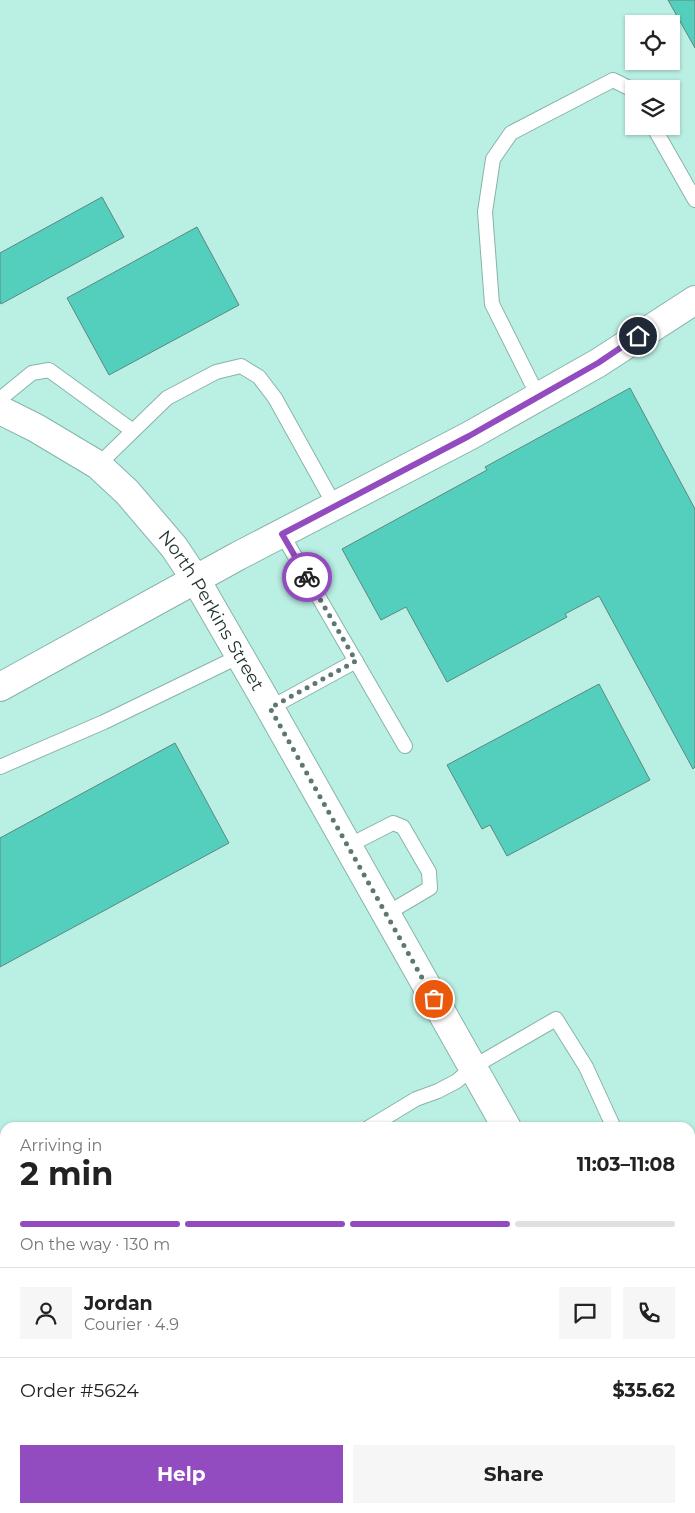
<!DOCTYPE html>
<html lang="en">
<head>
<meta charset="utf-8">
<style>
	:root { --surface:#fff; --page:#f6f6f6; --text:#222; --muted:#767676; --line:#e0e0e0; --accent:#924cc0 }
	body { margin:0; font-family:Montserrat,sans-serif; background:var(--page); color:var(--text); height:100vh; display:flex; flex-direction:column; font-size:19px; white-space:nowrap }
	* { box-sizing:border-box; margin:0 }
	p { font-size:16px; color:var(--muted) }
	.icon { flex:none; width:28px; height:28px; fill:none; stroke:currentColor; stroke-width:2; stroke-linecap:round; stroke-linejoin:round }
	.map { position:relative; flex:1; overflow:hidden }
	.side { position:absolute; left:0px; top:1122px; width:695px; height:391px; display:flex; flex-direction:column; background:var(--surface); border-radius:15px 15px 0 0; box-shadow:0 1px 4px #0004 }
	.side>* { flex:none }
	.buttons { position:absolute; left:625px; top:15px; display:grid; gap:10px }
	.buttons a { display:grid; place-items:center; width:55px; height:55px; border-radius:0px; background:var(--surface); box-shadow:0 1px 4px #0004; font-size:25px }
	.pin { position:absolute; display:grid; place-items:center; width:42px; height:42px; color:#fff; margin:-21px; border:2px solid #fff; border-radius:50%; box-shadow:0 1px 5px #0007 }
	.courier { position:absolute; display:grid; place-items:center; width:50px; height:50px; margin:-25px; border:4px solid #924cc0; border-radius:50%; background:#fff; color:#222; box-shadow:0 1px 6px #0007 }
	.overview em { font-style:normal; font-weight:700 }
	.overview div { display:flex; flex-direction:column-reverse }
	.overview { display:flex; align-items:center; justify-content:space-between; height:85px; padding:0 20px }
	h1 { font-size:32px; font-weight:700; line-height:38px }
	.bar { display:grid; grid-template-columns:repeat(4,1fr); gap:8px 5px; align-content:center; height:60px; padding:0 20px }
	.bar i { height:6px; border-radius:4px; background:var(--line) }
	.bar .current { background:var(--accent) }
	.bar p { grid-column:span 4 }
	.line { display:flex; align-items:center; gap:12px; padding:0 20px; border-top:1px solid var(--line) }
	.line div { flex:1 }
	.round { display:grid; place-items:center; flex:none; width:52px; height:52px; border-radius:0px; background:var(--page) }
	.cta { display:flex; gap:10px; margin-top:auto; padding:10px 20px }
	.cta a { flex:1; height:58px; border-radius:0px; background:var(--accent); color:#fff; font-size:20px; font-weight:700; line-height:58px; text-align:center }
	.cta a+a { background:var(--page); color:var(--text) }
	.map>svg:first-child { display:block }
	.built { fill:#baefe4; fill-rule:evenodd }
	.building { fill:#55cfbd; stroke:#5d877f }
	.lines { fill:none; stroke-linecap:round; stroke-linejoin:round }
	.service-casing { stroke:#88b3ab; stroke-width:16 }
	.minor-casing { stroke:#88b3ab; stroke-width:30 }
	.tertiary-casing { stroke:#88b3ab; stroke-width:30 }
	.service { stroke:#fff; stroke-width:14 }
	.minor { stroke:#fff; stroke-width:28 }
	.tertiary { stroke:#fff; stroke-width:28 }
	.done { stroke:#5d7872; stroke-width:5; stroke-dasharray:0 9 }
	.route { stroke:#924cc0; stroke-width:6 }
	.labels { text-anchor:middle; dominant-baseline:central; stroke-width:4; stroke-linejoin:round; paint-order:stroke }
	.street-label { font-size:18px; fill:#1f312d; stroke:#fefefe }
</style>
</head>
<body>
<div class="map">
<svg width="695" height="1513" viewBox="0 0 695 1513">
	<rect width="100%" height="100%" fill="#cffcf3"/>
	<path class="built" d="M0 0H695V1513H0ZM634 24H671V61H634ZM634 89H671V126H634ZM5 1128H690V1509H5Z"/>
	<g class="building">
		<polygon points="668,0 695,0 695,48"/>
		<polygon points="102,197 124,237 1,304 0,301 0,253"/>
		<polygon points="197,227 239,305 109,375 67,298"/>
		<polygon points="630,388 695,509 695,767 693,769 599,596 565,614 567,617 447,682 406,607 381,620 342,549 487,470 485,467"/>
		<polygon points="599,684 650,780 507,856 490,825 482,829 447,765"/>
		<polygon points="175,743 229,843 0,967 0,838"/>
		<polygon points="5,1355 5,1481 3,1482 0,1477 0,1357"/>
		<polygon points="321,1509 338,1509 341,1513 313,1513"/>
		<polygon points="339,1509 355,1509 357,1513 342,1513"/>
		<polygon points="402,1509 461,1509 453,1513 404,1513"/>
	</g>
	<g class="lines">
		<defs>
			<g id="service">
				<polyline points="653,126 695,200"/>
				<polyline points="538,396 492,304 485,212 493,159 511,133 613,80 631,89 634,93"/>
				<polyline points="0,399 32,373 49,370 133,431"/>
				<polyline points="98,465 167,398 216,372 241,366 259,377 275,398 335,506"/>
				<polyline points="282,534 405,746"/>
				<polyline points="270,708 356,661"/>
				<polyline points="0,767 104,722 240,656"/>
				<polyline points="348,846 393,823 403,827 429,872 430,888 386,914"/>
				<polyline points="368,1128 416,1099 438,1091 457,1081 473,1067 556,1019 586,1067 614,1128"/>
				<polyline points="0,1203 5,1212"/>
				<polyline points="690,1418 695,1412"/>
				<polyline points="120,1513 127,1509"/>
			</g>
			<g id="minor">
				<polyline points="0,687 238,556 469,436 598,363 695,300"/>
				<polyline points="527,1513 535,1509"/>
			</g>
			<g id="tertiary">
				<path id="s1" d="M0 410 36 428 98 465 127 492 174 547 196 580 263 696 507 1128"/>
				<polyline points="690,1446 695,1454"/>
			</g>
		</defs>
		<use href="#service" class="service-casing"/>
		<use href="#minor" class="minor-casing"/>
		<use href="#tertiary" class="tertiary-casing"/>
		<use href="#service" class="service"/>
		<use href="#minor" class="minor"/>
		<use href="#tertiary" class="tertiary"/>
	</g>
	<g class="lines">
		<polyline class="done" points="307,577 356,661 270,708 434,999"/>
		<polyline class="route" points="307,577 282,534 469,436 598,363 638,336"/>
	</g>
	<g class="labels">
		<g class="street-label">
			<text stroke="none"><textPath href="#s1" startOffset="298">North Perkins Street</textPath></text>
		</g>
	</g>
</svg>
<div class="buttons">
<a><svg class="icon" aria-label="locate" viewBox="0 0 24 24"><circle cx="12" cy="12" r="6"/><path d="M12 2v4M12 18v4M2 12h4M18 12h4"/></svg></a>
<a><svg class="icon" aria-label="layers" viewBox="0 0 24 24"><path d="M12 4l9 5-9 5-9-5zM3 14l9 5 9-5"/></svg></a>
</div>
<div class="pin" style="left:434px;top:999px;background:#ea580c"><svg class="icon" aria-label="bag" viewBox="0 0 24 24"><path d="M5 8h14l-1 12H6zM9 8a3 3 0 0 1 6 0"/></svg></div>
<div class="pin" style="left:638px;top:336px;background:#1f2937"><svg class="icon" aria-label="home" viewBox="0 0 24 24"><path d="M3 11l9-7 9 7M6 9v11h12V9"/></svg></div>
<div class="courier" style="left:307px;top:577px"><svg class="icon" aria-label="bike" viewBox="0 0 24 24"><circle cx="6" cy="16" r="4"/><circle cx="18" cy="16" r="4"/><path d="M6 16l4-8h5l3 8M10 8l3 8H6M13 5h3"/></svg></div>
<section class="side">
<div class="overview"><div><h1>2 min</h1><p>Arriving in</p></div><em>11:03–11:08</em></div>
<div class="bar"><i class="current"></i><i class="current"></i><i class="current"></i><i></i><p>On the way · 130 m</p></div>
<div class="line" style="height:90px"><a class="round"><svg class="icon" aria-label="person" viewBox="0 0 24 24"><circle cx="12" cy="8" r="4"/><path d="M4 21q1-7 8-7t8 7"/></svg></a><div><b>Jordan</b><p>Courier · 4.9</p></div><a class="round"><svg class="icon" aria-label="chat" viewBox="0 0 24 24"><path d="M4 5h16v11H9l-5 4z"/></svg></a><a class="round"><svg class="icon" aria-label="phone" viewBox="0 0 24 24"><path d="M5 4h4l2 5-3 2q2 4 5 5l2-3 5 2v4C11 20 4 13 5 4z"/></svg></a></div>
<div class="line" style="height:65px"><div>Order #5624</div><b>$35.62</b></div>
<div class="cta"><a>Help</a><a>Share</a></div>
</section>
</div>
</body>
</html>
